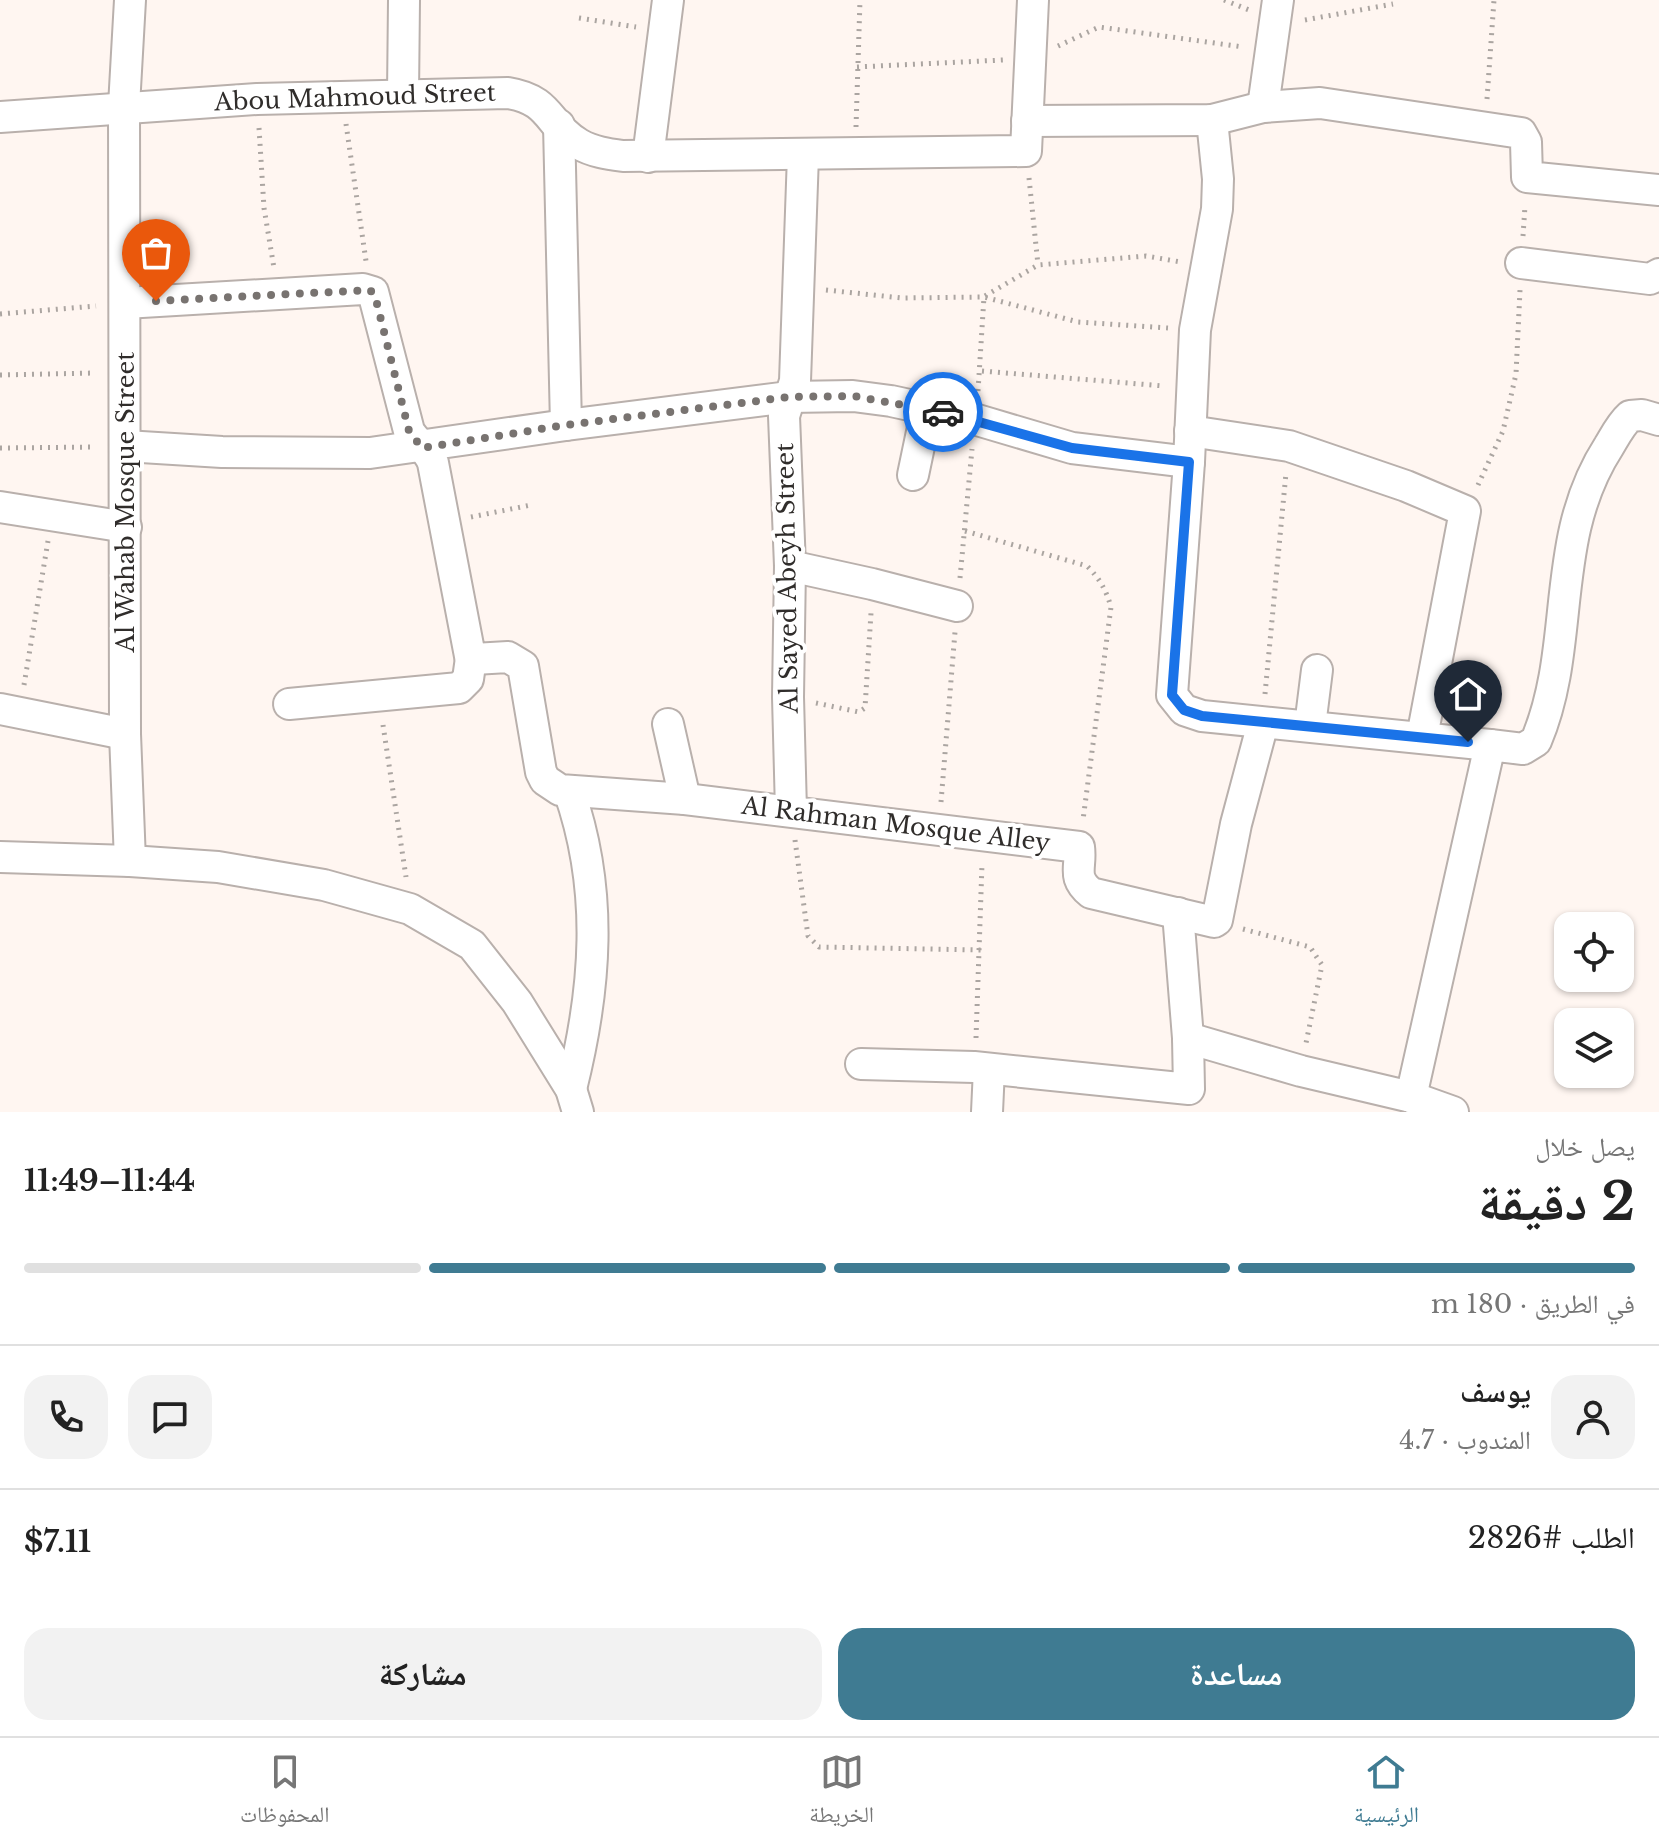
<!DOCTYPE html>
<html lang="ar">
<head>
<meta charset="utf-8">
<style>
	:root { --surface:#fff; --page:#f2f2f2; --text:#222; --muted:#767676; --line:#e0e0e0; --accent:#3f7b92 }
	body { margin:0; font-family:"Libre Baskerville","Noto Naskh Arabic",serif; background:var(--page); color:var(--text); direction:rtl; height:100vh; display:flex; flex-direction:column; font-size:30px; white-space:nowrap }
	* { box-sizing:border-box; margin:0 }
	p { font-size:26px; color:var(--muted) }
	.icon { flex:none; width:44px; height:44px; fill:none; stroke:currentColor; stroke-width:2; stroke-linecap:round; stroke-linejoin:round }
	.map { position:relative; height:1112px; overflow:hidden; direction:ltr }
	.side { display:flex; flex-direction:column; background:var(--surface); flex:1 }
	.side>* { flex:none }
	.controls { position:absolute; left:1554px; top:912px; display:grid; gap:16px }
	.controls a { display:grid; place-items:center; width:80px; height:80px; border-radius:16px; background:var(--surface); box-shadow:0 2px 6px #0004; font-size:40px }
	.pin { position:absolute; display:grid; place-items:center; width:68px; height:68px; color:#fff; margin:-82px -34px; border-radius:50% 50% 50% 0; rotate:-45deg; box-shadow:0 0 8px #0007 }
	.pin .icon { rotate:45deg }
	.courier { position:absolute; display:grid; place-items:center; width:80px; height:80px; margin:-40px; border:6px solid #1a73e8; border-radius:50%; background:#fff; color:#222; box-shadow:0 2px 10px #0007 }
	.overview em { font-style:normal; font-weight:700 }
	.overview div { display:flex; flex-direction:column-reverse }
	.overview { display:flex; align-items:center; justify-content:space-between; height:136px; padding:0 24px }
	h1 { font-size:52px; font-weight:700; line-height:60px }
	.bar { display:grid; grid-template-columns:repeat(4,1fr); gap:12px 8px; align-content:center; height:96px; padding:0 24px }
	.bar i { height:10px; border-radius:6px; background:var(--line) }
	.bar .selected { background:var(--accent) }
	.bar p { grid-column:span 4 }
	.line { display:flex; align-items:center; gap:20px; padding:0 24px; border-top:2px solid var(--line) }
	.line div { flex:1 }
	.round { display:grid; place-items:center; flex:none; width:84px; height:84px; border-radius:24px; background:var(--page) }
	.action { display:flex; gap:16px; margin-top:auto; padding:16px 24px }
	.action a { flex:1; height:92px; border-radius:24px; background:var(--accent); color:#fff; font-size:32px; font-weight:700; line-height:92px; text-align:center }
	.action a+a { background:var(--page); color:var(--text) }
	.menu { display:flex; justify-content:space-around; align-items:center; height:112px; border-top:2px solid var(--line); background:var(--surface); font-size:22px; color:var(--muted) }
	.menu a { display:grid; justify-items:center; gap:4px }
	.menu .selected { color:var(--accent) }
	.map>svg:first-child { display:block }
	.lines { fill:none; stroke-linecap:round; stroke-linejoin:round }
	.street-casing { stroke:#b9b0ac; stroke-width:34 }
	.path { stroke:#aba5a1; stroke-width:5; stroke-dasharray:2 6; stroke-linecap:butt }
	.street { stroke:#fff; stroke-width:30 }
	.done { stroke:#787370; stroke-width:8; stroke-dasharray:0 14.4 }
	.route { stroke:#1a73e8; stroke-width:10 }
	.labels { text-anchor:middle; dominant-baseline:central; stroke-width:8; stroke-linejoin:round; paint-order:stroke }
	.street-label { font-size:24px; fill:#302d2b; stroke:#fff }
</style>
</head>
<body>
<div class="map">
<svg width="1659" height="1112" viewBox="0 0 1659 1112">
	<rect width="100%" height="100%" fill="#fff6f1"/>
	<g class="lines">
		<defs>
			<g id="street">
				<polyline points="403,95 404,0"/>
				<polyline points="1263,107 1278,0"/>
				<path d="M0 117 257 99 508 93C552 100 547 125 579 144 593 152 608 154 623 156L1026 151 1033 0"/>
				<polyline points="1212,120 1218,179 1217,209 1195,330 1189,462 1172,695 1184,710 1202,716 1490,745"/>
				<polyline points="1027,121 1212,120 1263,107 1320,103 1521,133 1526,142 1527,177 1659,190"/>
				<polyline points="559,125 566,425"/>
				<polyline points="648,157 668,0"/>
				<polyline points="1521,263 1650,279 1659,274"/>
				<path d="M125 303 363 289 373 292 409 431C416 443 429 450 433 463L470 656 474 659 508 657 523 666 541 772 545 780 560 790 685 799 1079 847C1082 867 1071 877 1091 893L1214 922 1217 920 1236 824 1263 723"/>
				<polyline points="1190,431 1289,446 1406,486 1465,511 1422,737"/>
				<polyline points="125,446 222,452 370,453 566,425 789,397 853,396 891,401 974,419 1072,448 1189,462"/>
				<polyline points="913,475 927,408"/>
				<polyline points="0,507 126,527"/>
				<polyline points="790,566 872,584 957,606"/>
				<polyline points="289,704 459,688 468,679 471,658"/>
				<polyline points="0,709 125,734"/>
				<polyline points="668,724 685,799"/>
				<polyline points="1310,726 1317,670"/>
				<path d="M569 791C604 891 596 989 571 1089"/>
				<polyline points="791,811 788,697 790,566 784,416 795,381 803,155"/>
				<polyline points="0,857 130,861 218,867 324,885 410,909 472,945 517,1002 571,1089 578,1112"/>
				<polyline points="130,861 125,734 124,106 130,0"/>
				<polyline points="1188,1038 1301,1071 1411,1097 1453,1112"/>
				<polyline points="861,1064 974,1067 1189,1089 1188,1038 1178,913"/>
				<path d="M1411 1097 1490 745 1523 749 1536 741C1577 644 1548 540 1609 446 1615 436 1621 424 1630 416L1642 415 1659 420"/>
				<polyline points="987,1112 989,1069"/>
			</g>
		</defs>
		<use href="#street" class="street-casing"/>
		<g class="path">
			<polyline points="1224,0 1249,10"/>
			<polyline points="579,18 636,27"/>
			<polyline points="1305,20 1393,4"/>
			<polyline points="1058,46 1099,27 1243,47"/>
			<polyline points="857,67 1003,60"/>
			<polyline points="1487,99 1494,0"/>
			<polyline points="346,124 366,261"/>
			<polyline points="856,127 860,0"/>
			<polyline points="259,128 264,208 274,268"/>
			<polyline points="1029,178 1038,265"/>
			<polyline points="1523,236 1525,206"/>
			<polyline points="826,290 902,298 984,297 1078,322 1168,328"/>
			<polyline points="985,296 1038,265 1146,256 1181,262"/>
			<polyline points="0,314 96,306"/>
			<polyline points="982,371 1164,386"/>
			<polyline points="0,375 95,373"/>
			<polyline points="978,391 984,297"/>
			<polyline points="0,448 96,447"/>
			<polyline points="1478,485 1503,431 1516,374 1520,290"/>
			<polyline points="471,517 531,505"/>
			<path d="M965 531 1087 566C1100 579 1106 590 1111 607L1083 820"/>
			<polyline points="960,578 972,449"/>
			<polyline points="24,685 48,541"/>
			<polyline points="1265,694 1286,473"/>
			<polyline points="816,703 859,712 865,708 871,613"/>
			<polyline points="383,725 406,877"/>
			<polyline points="941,802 955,632"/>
			<polyline points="795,840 808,936 819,947 981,950"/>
			<polyline points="1243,929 1310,947 1322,965 1306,1043"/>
			<polyline points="976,1038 982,864"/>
		</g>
		<use href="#street" class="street"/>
	</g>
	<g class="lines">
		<polyline class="done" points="156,301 370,290 375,296 409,431 422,448 566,425 789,397 853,396 943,412"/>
		<polyline class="route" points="943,412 1072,448 1189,462 1172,695 1184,710 1202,716 1468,742"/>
	</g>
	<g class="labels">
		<g class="street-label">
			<text transform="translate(355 97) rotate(-2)">Abou Mahmoud Street</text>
			<text transform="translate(125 502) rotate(-90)">Al Wahab Mosque Street</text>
			<text transform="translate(787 578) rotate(-91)">Al Sayed Abeyh Street</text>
			<text transform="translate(896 824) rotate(7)">Al Rahman Mosque Alley</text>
		</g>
	</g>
</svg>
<div class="controls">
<a><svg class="icon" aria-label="locate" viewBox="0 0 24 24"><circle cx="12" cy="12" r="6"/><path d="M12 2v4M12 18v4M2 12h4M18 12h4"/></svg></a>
<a><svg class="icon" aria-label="layers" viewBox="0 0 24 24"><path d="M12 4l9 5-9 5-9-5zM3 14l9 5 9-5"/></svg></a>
</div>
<div class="pin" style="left:156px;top:301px;background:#ea580c"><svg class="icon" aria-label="bag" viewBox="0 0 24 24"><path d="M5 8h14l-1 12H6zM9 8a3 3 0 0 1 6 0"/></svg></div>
<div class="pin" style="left:1468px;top:742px;background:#1f2937"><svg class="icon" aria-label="home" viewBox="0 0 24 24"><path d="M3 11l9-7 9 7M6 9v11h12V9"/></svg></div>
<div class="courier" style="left:943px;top:412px"><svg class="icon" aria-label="car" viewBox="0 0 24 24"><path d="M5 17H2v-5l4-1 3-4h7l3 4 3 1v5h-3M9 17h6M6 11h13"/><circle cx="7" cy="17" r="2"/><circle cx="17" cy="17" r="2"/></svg></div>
</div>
<section class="side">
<div class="overview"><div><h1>2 دقيقة</h1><p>يصل خلال</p></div><em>11:44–11:49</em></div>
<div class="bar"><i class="selected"></i><i class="selected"></i><i class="selected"></i><i></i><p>في الطريق · 180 m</p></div>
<div class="line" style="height:144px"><a class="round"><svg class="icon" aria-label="person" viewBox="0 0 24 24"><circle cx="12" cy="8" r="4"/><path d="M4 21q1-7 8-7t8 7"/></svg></a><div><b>يوسف</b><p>المندوب · 4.7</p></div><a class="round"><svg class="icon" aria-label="chat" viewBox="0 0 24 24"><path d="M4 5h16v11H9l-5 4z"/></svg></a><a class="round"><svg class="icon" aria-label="phone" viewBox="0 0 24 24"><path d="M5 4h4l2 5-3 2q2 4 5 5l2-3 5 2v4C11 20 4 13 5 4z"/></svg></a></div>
<div class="line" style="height:104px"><div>الطلب #2826</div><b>$7.11</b></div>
<div class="action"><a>مساعدة</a><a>مشاركة</a></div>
</section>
<nav class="menu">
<a class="selected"><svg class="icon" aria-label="home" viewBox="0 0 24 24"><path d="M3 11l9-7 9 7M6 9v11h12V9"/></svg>الرئيسية</a>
<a><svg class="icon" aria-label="map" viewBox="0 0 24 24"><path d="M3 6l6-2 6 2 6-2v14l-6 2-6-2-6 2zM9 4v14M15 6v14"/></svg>الخريطة</a>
<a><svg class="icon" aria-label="saved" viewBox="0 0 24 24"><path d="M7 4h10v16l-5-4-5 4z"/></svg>المحفوظات</a>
</nav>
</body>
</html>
